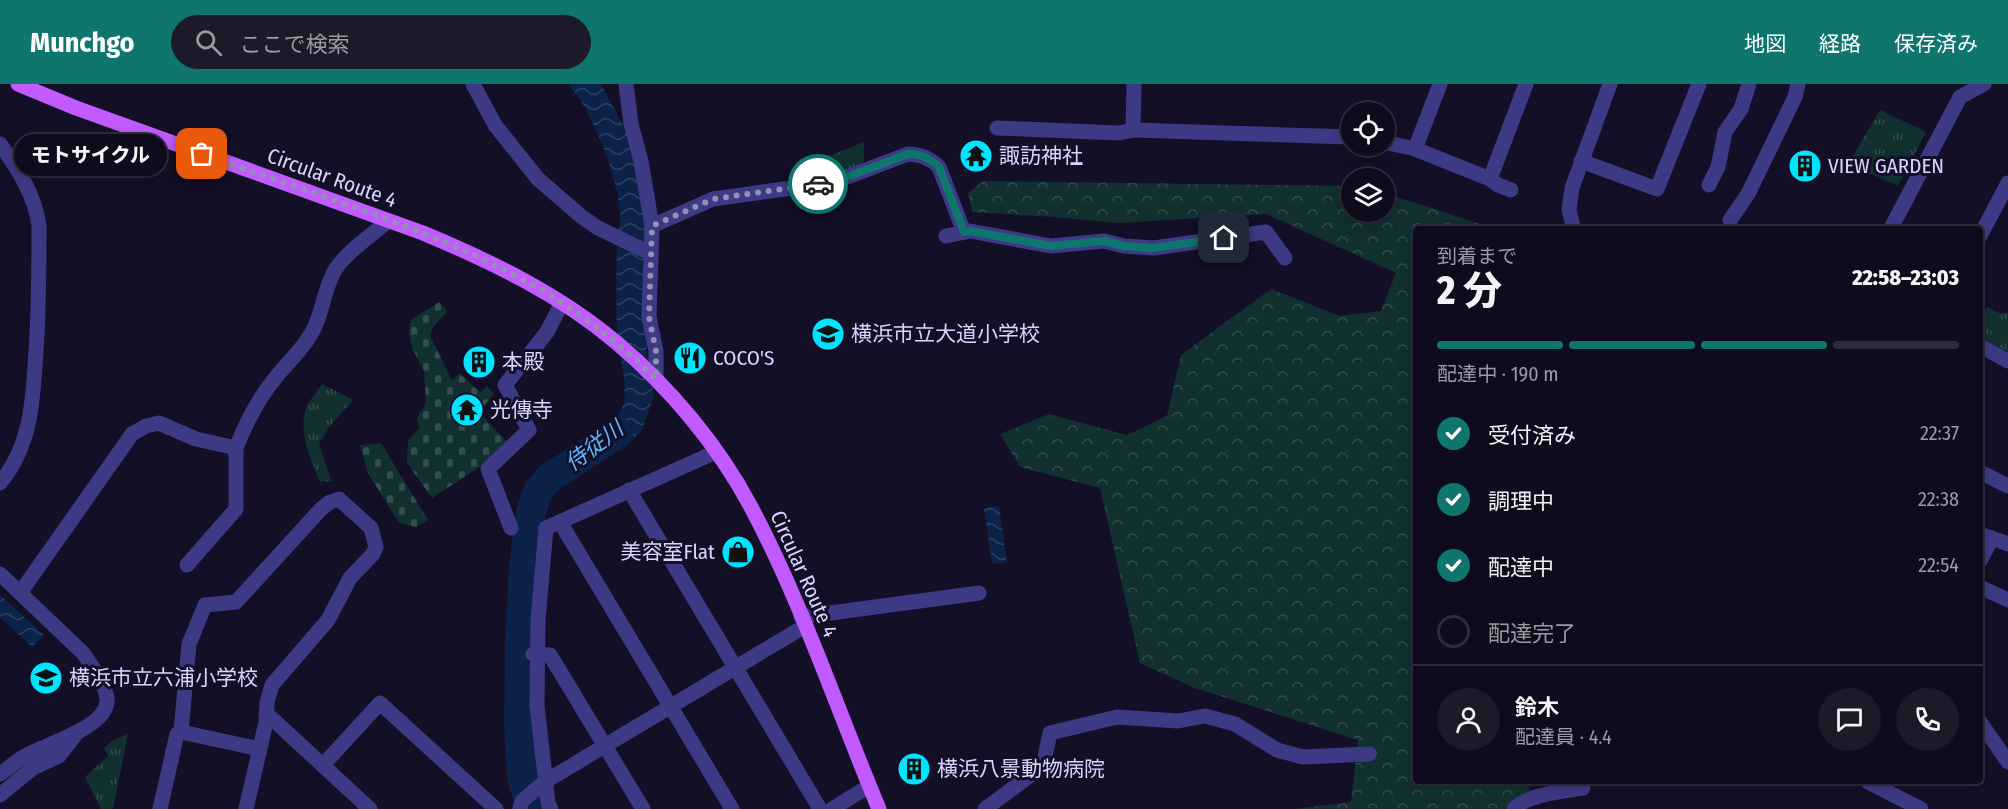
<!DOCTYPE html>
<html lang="ja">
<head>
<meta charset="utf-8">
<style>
	:root { --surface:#0e0b1c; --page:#1c1929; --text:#f1f3f6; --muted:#9b9ba3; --line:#2e2b3b; --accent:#0f766e }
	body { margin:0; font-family:"Fira Sans Condensed","Noto Sans JP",sans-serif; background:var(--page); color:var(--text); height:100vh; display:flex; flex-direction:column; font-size:22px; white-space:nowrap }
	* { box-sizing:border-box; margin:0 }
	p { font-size:20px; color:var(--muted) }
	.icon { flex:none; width:33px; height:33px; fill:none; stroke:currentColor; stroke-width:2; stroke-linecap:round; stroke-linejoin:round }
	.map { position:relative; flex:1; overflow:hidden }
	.drawer { position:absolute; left:1413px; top:142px; width:570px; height:558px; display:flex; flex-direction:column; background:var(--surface); border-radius:6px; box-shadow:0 3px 15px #0003,0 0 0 2px var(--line) }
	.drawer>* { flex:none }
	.buttons { position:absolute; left:1341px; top:18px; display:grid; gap:12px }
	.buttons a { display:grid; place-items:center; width:54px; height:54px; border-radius:50%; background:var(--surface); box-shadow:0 3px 15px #0003,0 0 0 2px var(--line); font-size:30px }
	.pin { position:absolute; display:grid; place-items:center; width:51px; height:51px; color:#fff; margin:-26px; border-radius:12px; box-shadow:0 3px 9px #0006 }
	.courier { position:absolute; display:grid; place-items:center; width:60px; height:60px; margin:-30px; border:4px solid #0f766e; border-radius:50%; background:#fff; color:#222; box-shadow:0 2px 8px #0007 }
	.bubble { position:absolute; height:42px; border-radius:21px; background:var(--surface); box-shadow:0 3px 15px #0003,0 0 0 2px var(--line); font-size:20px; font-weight:800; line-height:42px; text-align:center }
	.head em { font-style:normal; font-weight:800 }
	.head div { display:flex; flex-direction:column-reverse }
	.head { display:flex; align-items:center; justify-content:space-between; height:102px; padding:0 24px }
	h1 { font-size:39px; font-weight:800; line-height:45px }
	.bar { display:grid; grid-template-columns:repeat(4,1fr); gap:9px 6px; align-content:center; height:72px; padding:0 24px }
	.bar i { height:8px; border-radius:4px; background:var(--line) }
	.bar .on { background:var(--accent) }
	.bar p { grid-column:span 4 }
	.line { display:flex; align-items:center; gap:15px; padding:0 24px; border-top:2px solid var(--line) }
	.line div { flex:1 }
	.round { display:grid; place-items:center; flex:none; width:63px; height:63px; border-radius:32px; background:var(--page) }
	ol { padding:0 24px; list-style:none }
	li { display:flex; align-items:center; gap:18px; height:66px }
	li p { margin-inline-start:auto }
	li .icon { padding:6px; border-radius:50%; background:var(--accent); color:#fff; stroke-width:4 }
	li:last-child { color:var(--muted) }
	li i { width:33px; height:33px; border:3px solid var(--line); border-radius:50% }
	header { display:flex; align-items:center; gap:36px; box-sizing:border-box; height:84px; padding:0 30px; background:var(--accent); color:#fff }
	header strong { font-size:28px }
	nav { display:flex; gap:33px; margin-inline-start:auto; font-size:21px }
	.search { width:420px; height:54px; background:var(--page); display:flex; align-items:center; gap:15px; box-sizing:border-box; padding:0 21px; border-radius:33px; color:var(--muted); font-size:22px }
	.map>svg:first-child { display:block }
	.grass { fill:url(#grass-tufts) }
	.forest { fill:url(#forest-crowns) }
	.cemetery { fill:url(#cemetery-stones) }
	.water { fill:url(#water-waves) }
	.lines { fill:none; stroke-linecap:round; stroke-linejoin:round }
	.river { stroke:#0c2248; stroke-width:30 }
	.minor { stroke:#3d3a85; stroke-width:15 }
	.major { stroke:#c25bff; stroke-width:15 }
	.done { stroke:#948fb3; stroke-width:6; stroke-dasharray:0 10.8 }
	.route { stroke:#0f766e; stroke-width:8 }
	.labels { text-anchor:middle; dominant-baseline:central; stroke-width:6; stroke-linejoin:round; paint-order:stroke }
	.poi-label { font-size:21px; fill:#d9d4ff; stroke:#130f26; text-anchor:start }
	.street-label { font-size:21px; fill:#d9d4ff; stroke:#130f26 }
	.water-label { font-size:22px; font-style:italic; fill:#62b6ff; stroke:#130f26 }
</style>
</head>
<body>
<header>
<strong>Munchgo</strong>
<div class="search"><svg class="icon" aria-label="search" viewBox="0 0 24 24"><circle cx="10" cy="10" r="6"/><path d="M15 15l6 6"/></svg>ここで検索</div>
<nav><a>地図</a><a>経路</a><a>保存済み</a></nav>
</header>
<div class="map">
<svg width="2008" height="725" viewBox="0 0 2008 725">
	<defs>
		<pattern id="grass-tufts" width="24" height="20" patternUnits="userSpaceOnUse" patternTransform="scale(1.5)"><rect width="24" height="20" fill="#12302f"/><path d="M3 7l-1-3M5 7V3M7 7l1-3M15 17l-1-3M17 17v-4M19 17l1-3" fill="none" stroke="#344d4e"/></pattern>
		<pattern id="forest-crowns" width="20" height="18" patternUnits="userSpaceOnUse" patternTransform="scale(1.5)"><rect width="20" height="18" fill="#12302f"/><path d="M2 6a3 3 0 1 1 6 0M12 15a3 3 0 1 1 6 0" fill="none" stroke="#344d4e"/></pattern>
		<pattern id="cemetery-stones" width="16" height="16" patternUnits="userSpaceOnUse" patternTransform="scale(1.5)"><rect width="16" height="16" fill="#12302f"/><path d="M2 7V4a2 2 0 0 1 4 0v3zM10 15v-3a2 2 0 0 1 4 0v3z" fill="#344d4e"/></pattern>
		<pattern id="water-waves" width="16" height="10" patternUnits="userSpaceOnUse" patternTransform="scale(1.5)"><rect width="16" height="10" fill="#0c2248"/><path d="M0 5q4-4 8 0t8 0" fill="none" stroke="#2f4163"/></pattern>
	</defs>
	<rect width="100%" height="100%" fill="#130f26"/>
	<g class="grass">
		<polygon points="1880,26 1926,48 1898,102 1874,91 1856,87 1847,82"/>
		<polygon points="864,58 864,81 809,96 806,74 832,71"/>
		<polygon points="1987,223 1999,229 2008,229 2008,268 1980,254 1980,237"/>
		<path d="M322 300 353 316 330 342 319 359 331 397 320 398C311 375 298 349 306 324 309 316 317 308 322 300Z"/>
		<polygon points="128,650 113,725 101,725 85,693 108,672 104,664 112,657"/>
	</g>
	<polygon class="forest" points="983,97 1351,102 1352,128 1384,128 1385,109 1495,145 1416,146 1416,698 1527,698 1530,707 1510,725 1295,725 1351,718 1358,656 1192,603 1140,579 1100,404 1020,383 1000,350 1049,330 1127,351 1167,332 1181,271 1271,205 1340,232 1381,227 1396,189 1266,130 1118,139 1055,133 972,128 968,109"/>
	<g class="cemetery">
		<polygon points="439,218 448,227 434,242 430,251 452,297 459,289 480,308 487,302 494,310 479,328 507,358 484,380 432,414 407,379 408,356 419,345 417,334 426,318 424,287 412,264 409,248 411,236"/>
		<polygon points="381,359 428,436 416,443 399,439 368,389 360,361"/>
	</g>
	<g class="water">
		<path d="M568 0H601L622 39 634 69 648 135 649 257 646 265 654 312 643 343 639 350 624 362 590 382 577 359C592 350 612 342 621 326 631 308 618 270 617 249 616 221 616 191 617 162 617 152 620 141 620 130 619 96 592 25 568 0Z"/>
		<polygon points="999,422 1007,478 992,480 984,424"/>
		<polygon points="0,511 44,551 32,563 0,533"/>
	</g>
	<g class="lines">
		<polyline class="river" points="531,725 522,693 519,642 520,556 524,482 531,428 537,409 548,395 618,349"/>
		<g class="minor">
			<polyline points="473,0 495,41 538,95 582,133 598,144 650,169"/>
			<polyline points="626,0 631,40 641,77 652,142 649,233 656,267 656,295"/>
			<polyline points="1134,0 1133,46 1352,53"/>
			<polyline points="997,44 1119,49 1133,46"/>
			<polyline points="1384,58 1415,65 1490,95 1498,101 1511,106"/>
			<path d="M0 60C18 85 35 111 39 142 39 183 39 225 36 267 33 314 32 361 0 399"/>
			<polyline points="1415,65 1440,0"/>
			<polyline points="1581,77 1657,105 1699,0"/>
			<polyline points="1490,95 1526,0"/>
			<polyline points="1709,101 1718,83 1725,48 1741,25 1749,0"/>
			<polyline points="1730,136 1748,110 1795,13 1798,0"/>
			<path d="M652 142 713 115 821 100 850 92 908 70C921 70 930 74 939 83L964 148"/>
			<polyline points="1574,146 1569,126 1572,104 1610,0"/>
			<polyline points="1890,146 1960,13 1984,0"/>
			<polyline points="946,152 970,147 1051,162 1104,157 1124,162 1154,164 1266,148 1285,174"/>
			<polyline points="1980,152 2008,99"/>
			<polyline points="1980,262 2008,277"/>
			<polyline points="1980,388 2008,402"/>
			<polyline points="629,406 820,725"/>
			<polyline points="560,438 732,725"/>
			<polyline points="511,444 488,385 529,346 505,301 547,248 562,219"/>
			<polyline points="1980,450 2008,460"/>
			<polyline points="1980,477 1992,454"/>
			<polyline points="187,481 236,425 236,364"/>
			<path d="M0 490 83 569C90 579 105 601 107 614 110 643 46 660 27 671 17 676 9 684 0 690"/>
			<polyline points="1980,503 2008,516"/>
			<path d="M20 509 132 350 146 342 159 339 196 355 236 364C246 338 258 315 276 293 287 279 302 266 311 250 323 231 323 206 335 186 346 168 372 151 388 137"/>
			<polyline points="801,533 979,509"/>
			<polyline points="533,570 550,571 643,725"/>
			<polyline points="266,629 370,725"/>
			<polyline points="1980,638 2008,678"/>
			<polyline points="323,681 380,619 496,725"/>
			<polyline points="1868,698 1921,725"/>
			<polyline points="0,711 33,684 59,672 76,650"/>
			<polyline points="160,725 177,650 181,648"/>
			<polyline points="246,725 266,638 267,618 272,601 328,536 350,494 373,470 376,463 371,444 339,415 330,418 321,425 236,518 205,521 189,560 181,648 260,665"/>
			<polyline points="520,725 522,717 546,697 805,542"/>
			<polyline points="551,725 548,719 537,621 538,536 546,444 716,368"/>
			<polyline points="832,725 869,702"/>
			<polyline points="985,725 1043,682 1050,649 1117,633 1178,637 1205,632 1235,640 1277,666 1303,673 1369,670"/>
			<path d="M1514 725C1526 711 1564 707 1583 704L1582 698"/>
		</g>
		<path class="major" d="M18 0 76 24 423 149C492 178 559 210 617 259 670 304 718 361 751 423 802 519 837 625 879 725"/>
	</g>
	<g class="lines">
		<path class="done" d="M202 70C316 111 441 147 545 208 585 232 622 262 656 295V267L649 233 652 142 713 115 818 100"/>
		<path class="route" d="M818 100 850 92 908 70C921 70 929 74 939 83L964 148 970 147 1051 162 1104 157 1124 162 1154 164 1224 154"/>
	</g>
	<defs>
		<symbol id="temple-disc" viewBox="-11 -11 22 22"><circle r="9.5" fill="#00e5ff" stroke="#130f26"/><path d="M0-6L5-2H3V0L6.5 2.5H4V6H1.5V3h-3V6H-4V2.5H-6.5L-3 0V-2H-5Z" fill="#111"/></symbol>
		<symbol id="building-disc" viewBox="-11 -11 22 22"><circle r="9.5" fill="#00e5ff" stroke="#130f26"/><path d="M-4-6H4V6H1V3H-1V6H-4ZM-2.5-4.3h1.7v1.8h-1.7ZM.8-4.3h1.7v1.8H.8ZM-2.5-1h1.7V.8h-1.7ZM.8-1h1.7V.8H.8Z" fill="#111"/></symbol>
		<symbol id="school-disc" viewBox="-11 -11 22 22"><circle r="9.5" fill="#00e5ff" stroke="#130f26"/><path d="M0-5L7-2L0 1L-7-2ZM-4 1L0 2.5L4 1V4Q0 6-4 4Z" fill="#111"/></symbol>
		<symbol id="restaurant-disc" viewBox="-11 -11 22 22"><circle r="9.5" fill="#00e5ff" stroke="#130f26"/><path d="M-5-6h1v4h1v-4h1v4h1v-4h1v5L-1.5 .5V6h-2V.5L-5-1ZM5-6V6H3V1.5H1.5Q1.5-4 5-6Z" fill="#111"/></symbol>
		<symbol id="shop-disc" viewBox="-11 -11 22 22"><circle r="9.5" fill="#00e5ff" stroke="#130f26"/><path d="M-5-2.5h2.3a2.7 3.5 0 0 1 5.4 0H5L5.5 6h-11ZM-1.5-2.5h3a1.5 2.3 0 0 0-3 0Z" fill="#111"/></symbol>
	</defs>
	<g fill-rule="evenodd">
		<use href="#temple-disc" x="957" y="53" width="38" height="38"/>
		<use href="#building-disc" x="1786" y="63" width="38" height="38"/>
		<use href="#school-disc" x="809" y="231" width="38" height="38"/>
		<use href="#restaurant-disc" x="671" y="255" width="38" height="38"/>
		<use href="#building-disc" x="460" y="259" width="38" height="38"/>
		<use href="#temple-disc" x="448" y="307" width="38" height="38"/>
		<use href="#shop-disc" x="719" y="449" width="38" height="38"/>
		<use href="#school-disc" x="27" y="575" width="38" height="38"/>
		<use href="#building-disc" x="895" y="666" width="38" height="38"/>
	</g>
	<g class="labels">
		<g class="poi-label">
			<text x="999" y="72">諏訪神社</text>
			<text x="1828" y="82">VIEW GARDEN</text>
			<text x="851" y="250">横浜市立大道小学校</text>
			<text x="713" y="274">COCO'S</text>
			<text x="502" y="278">本殿</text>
			<text x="490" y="326">光傳寺</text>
			<text x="715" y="468" text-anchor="end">美容室Flat</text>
			<text x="69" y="594">横浜市立六浦小学校</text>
			<text x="937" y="685">横浜八景動物病院</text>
		</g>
		<g class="street-label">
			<text transform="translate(332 94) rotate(20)">Circular Route 4</text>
			<text transform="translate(804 490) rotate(66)">Circular Route 4</text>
		</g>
		<g class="water-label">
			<text transform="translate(594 362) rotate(-37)">侍従川</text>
		</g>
	</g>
</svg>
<div class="buttons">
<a><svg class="icon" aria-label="locate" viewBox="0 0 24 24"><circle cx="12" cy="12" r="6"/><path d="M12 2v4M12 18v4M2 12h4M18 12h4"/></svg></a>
<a><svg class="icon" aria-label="layers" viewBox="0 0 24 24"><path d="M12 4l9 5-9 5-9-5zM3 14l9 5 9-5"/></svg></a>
</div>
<div class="pin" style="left:202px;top:70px;background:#ea580c"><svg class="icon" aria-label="bag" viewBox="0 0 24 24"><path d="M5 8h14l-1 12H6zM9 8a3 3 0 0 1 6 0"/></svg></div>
<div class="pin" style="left:1224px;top:154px;background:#1f2937"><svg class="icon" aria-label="home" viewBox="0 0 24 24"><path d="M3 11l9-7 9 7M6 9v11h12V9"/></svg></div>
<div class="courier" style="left:818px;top:100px"><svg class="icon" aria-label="car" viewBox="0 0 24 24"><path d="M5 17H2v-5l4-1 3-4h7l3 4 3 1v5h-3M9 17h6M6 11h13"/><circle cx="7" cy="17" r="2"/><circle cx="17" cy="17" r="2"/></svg></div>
<div class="bubble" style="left:14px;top:50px;width:153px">モトサイクル</div>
<section class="drawer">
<div class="head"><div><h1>2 分</h1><p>到着まで</p></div><em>22:58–23:03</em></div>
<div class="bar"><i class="on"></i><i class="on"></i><i class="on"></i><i></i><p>配達中 · 190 m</p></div>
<ol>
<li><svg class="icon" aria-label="check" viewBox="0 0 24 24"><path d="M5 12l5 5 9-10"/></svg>受付済み<p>22:37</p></li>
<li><svg class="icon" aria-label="check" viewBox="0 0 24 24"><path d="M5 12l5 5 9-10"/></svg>調理中<p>22:38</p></li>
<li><svg class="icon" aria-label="check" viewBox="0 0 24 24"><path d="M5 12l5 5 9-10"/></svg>配達中<p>22:54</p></li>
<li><i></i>配達完了</li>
</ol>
<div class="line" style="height:108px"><a class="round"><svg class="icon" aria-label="person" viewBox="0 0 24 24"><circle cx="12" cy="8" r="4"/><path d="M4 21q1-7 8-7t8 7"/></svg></a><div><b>鈴木</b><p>配達員 · 4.4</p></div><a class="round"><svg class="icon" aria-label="chat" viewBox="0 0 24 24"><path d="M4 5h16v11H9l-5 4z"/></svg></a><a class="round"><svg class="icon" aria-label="phone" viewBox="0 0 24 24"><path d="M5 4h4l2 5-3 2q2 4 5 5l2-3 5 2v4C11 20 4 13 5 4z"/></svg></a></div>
</section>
</div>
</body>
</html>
